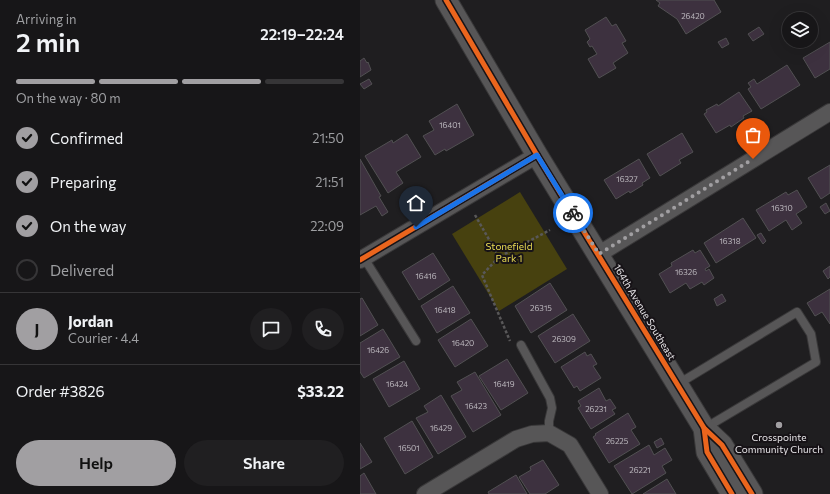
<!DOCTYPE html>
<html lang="en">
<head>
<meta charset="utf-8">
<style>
	:root { --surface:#171618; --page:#201f21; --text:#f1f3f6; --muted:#9e9fa2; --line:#363537; --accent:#a19fa2 }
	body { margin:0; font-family:Commissioner,sans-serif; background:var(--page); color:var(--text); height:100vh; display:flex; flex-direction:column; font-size:15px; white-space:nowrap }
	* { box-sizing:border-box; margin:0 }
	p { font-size:13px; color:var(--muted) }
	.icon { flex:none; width:22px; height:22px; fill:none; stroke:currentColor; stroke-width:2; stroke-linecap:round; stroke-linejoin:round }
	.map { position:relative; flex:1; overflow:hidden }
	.drawer { display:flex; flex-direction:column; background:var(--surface); width:360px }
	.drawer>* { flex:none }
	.tools { position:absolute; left:422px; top:12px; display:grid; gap:8px }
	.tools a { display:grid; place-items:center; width:36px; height:36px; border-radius:50%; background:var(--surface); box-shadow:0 4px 16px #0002,0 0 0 1px var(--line); font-size:20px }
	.pin { position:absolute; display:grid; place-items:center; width:34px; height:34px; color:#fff; margin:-41px -17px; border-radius:50% 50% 50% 0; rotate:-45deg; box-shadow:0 0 4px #0007 }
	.pin .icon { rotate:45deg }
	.courier { position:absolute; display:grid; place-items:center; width:40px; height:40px; margin:-20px; border:3px solid #1a73e8; border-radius:50%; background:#fff; color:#222; box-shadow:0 1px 5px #0007 }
	.headline em { font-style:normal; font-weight:600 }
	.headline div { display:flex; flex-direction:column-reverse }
	.headline { display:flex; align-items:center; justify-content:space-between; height:68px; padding:0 16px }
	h1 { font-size:26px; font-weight:600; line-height:30px }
	.bar { display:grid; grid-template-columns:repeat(4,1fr); gap:6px 4px; align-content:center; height:48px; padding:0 16px }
	.bar i { height:5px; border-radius:3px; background:var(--line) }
	.bar .selected { background:var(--accent) }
	.bar p { grid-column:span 4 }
	.line { display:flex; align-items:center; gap:10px; padding:0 16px; border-top:1px solid var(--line) }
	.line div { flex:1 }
	.round { display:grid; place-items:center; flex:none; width:42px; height:42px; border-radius:21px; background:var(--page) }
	ol { padding:0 16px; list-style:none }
	li { display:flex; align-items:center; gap:12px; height:44px }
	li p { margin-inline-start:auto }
	li .icon { padding:4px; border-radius:50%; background:var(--accent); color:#111; stroke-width:4 }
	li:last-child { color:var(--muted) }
	li i { width:22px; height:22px; border:2px solid var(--line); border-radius:50% }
	.primary-button { display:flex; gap:8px; margin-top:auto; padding:8px 16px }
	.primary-button a { flex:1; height:46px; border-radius:24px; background:var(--accent); color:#111; font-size:16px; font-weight:600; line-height:46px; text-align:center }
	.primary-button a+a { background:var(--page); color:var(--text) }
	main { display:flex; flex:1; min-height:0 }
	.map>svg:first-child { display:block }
	.green { fill:#47410f }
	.building { fill:#3d313f; stroke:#515052 }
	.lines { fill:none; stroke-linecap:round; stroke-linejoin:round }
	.service-casing { stroke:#393839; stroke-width:10 }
	.minor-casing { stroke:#393839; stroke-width:18 }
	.tertiary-casing { stroke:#393839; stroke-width:23 }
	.path { stroke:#595859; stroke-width:2.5; stroke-dasharray:3 2; stroke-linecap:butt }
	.service { stroke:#575657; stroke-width:8 }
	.minor { stroke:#575657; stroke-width:16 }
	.tertiary { stroke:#575657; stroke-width:21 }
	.cycleway-casing { stroke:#171317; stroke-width:8 }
	.cycleway { stroke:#eb651d; stroke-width:5 }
	.done { stroke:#a19fa2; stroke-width:4; stroke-dasharray:0 7.2 }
	.route { stroke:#1a73e8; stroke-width:5 }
	.poi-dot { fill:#a19fa2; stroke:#171317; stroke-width:1.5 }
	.labels { text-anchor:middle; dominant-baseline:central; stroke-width:4; stroke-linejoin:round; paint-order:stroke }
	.number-label { font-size:8px; fill:#bcb8be }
	.park-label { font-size:10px; fill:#eadc54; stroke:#171317 }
	.street-label { font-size:10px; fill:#e7e5e8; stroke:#171317 }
	.poi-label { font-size:10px; fill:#e7e5e8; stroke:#171317 }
</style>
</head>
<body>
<main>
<section class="drawer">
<div class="headline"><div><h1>2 min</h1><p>Arriving in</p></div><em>22:19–22:24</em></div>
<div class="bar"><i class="selected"></i><i class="selected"></i><i class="selected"></i><i></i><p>On the way · 80 m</p></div>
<ol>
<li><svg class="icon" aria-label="check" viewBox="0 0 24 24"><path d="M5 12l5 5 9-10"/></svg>Confirmed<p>21:50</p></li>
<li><svg class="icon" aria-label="check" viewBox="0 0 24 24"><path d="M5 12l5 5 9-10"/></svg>Preparing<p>21:51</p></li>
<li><svg class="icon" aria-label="check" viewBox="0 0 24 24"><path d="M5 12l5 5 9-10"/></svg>On the way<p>22:09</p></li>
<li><i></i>Delivered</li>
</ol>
<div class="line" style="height:72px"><b class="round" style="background:var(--accent);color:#111">J</b><div><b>Jordan</b><p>Courier · 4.4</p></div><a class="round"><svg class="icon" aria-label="chat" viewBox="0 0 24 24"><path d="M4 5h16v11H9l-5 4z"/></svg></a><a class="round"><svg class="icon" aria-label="phone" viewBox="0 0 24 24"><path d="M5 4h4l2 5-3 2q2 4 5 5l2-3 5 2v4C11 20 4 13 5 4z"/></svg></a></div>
<div class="line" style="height:52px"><div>Order #3826</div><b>$33.22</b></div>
<div class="primary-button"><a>Help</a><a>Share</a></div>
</section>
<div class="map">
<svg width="470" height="494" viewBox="0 0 470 494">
	<rect width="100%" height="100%" fill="#1f1e20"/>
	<polygon class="green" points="160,192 207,269 139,311 92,234"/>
	<g class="building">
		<polygon points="296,0 354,0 361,12 326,34 317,19 298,6 300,3"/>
		<polygon points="246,17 252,26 256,24 266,41 262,43 268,53 253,63 256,68 239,78 228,59 237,54 232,46 230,47 227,42 230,39 225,30"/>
		<polygon points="399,27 404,34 393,41 388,34"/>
		<polygon points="366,38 369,44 362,48 358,42"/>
		<polygon points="470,42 470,69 455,78 443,58"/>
		<polygon points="4,58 7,63 8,62 11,70 0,77 0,61"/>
		<polygon points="427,65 440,85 401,109 388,89 391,87 388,83 394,79 397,84"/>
		<polygon points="9,79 12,84 4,89 0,84"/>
		<polygon points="379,92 392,111 383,116 384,118 371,127 370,125 356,133 344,114 347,112 346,110 357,104 358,106"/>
		<polygon points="97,104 114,135 86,151 85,149 75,155 63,136 74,130 69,121"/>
		<polygon points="322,133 333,152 319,160 321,163 300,176 287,154"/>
		<polygon points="47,134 61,157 36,172 43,183 28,193 5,156 32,140 33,143"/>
		<polygon points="0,159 21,196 19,197 28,212 22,216 16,206 0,215"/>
		<polygon points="279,159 290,178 282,183 283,185 270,193 269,191 256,199 244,180"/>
		<polygon points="470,165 470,193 461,199 448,178"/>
		<polygon points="437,190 447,207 436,214 442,223 432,230 426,220 409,231 396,210 426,192 428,195"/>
		<polygon points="466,203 470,211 465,214 460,207"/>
		<polygon points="383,218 396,238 356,263 344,243"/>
		<polygon points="401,233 406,241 403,244 397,235"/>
		<polygon points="333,250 335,253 340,250 350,266 345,269 346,271 349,269 354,278 344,285 342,282 330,289 326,283 310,293 299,274 312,266 311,263"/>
		<polygon points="73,253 90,280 59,300 42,272"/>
		<polygon points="470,266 470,277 468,279 463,271"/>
		<polygon points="190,283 207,310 171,333 155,306"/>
		<polygon points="93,286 110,313 77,333 61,306"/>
		<polygon points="470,289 470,324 462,312 455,316 447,303"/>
		<polygon points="362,294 366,301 357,306 354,299"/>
		<polygon points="2,298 18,325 0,336 0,299"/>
		<polygon points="213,314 230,341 195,363 178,336"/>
		<polygon points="111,319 128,346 95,367 78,340"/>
		<polygon points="23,329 40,357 4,378 0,372 0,343"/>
		<polygon points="225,352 227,356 231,354 237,364 233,366 241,378 220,391 217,386 214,388 201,367"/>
		<polygon points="147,359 168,393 141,410 119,376"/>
		<polygon points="44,361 60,389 29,407 13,379"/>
		<polygon points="115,372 141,415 113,432 91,396 102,390 97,382"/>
		<polygon points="239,388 246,401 250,399 256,408 252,410 255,414 231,429 218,408 221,406 218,401"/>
		<polygon points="81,395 106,437 78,454 56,418 68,412 64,406"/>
		<polygon points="268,413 276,427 271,430 280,444 249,463 233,437 236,435 235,434"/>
		<polygon points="52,421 73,457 45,474 24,438"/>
		<polygon points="301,438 304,444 297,448 294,442"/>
		<polygon points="0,443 12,462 0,469"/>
		<polygon points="289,445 294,455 305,448 312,460 302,466 306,473 272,494 254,466"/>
		<polygon points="183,460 199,485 185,494 170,494 159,477 171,470 170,467"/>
		<polygon points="4,473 16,494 0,494 0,476"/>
		<polygon points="156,475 167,494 129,494 128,492"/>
		<polygon points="307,479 316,494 283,494"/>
	</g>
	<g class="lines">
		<defs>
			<g id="service">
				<polyline points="4,258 56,341"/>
				<polyline points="161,345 190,398 192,408 189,421 189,433"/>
				<polyline points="318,384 437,312 451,334 456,362 345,428"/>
			</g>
			<g id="minor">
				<polyline points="239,254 470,112"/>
				<polyline points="0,260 177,155"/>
				<polyline points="65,494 156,439 172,434 189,433 210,445 240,494"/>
			</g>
			<g id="tertiary">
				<polyline points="86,0 177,155 344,428 362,445 392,494"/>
				<polyline points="344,428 347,452 372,494"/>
			</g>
		</defs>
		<use href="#service" class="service-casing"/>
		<use href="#minor" class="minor-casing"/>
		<use href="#tertiary" class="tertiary-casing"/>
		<g class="path">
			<polyline points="115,215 139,257 190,230"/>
			<polyline points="139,257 122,275 150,341"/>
		</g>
		<use href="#service" class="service"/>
		<use href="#minor" class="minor"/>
		<use href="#tertiary" class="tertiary"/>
		<defs>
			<g id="cycleway">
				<polyline points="86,0 177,155 344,428 362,445 392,494"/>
				<polyline points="0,260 177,155"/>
				<polyline points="344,428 347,452 372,494"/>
			</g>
		</defs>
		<use href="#cycleway" class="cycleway-casing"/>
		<use href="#cycleway" class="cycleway"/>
	</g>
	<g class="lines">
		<polyline class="done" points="213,213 239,254 393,159"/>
		<polyline class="route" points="56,227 177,155 213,213"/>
	</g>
	<circle class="poi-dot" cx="419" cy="425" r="4"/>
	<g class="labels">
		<g class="number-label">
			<text x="333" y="16">26420</text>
			<text x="90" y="125">16401</text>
			<text x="267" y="179">16327</text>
			<text x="422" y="208">16310</text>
			<text x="370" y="241">16318</text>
			<text x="326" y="272">16326</text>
			<text x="66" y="276">16416</text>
			<text x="181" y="308">26315</text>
			<text x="85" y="310">16418</text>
			<text x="204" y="339">26309</text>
			<text x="103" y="343">16420</text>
			<text x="18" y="350">16426</text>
			<text x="37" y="384">16424</text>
			<text x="144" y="384">16419</text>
			<text x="116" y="406">16423</text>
			<text x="236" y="409">26231</text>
			<text x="81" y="428">16429</text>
			<text x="257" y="441">26225</text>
			<text x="49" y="448">16501</text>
			<text x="280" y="470">26221</text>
		</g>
		<g class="park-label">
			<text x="149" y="246">Stonefield<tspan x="149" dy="12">Park 1</tspan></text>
		</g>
		<g class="street-label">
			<text transform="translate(285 312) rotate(59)">164th Avenue Southeast</text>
		</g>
		<g class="poi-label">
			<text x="419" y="437">Crosspointe<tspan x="419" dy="12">Community Church</tspan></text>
		</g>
	</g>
</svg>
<div class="tools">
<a><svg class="icon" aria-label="layers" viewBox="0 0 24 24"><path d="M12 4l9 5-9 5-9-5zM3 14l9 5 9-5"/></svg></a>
</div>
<div class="pin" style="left:393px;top:159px;background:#ea580c"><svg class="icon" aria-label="bag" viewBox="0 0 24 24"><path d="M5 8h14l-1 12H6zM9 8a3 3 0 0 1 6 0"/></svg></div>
<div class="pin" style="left:56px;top:227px;background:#1f2937"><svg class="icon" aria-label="home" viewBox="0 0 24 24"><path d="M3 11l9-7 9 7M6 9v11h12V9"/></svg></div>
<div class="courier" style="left:213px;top:213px"><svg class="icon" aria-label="bike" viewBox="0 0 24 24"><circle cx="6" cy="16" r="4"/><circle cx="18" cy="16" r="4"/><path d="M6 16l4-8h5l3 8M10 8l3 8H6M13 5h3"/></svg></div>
</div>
</main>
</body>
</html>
